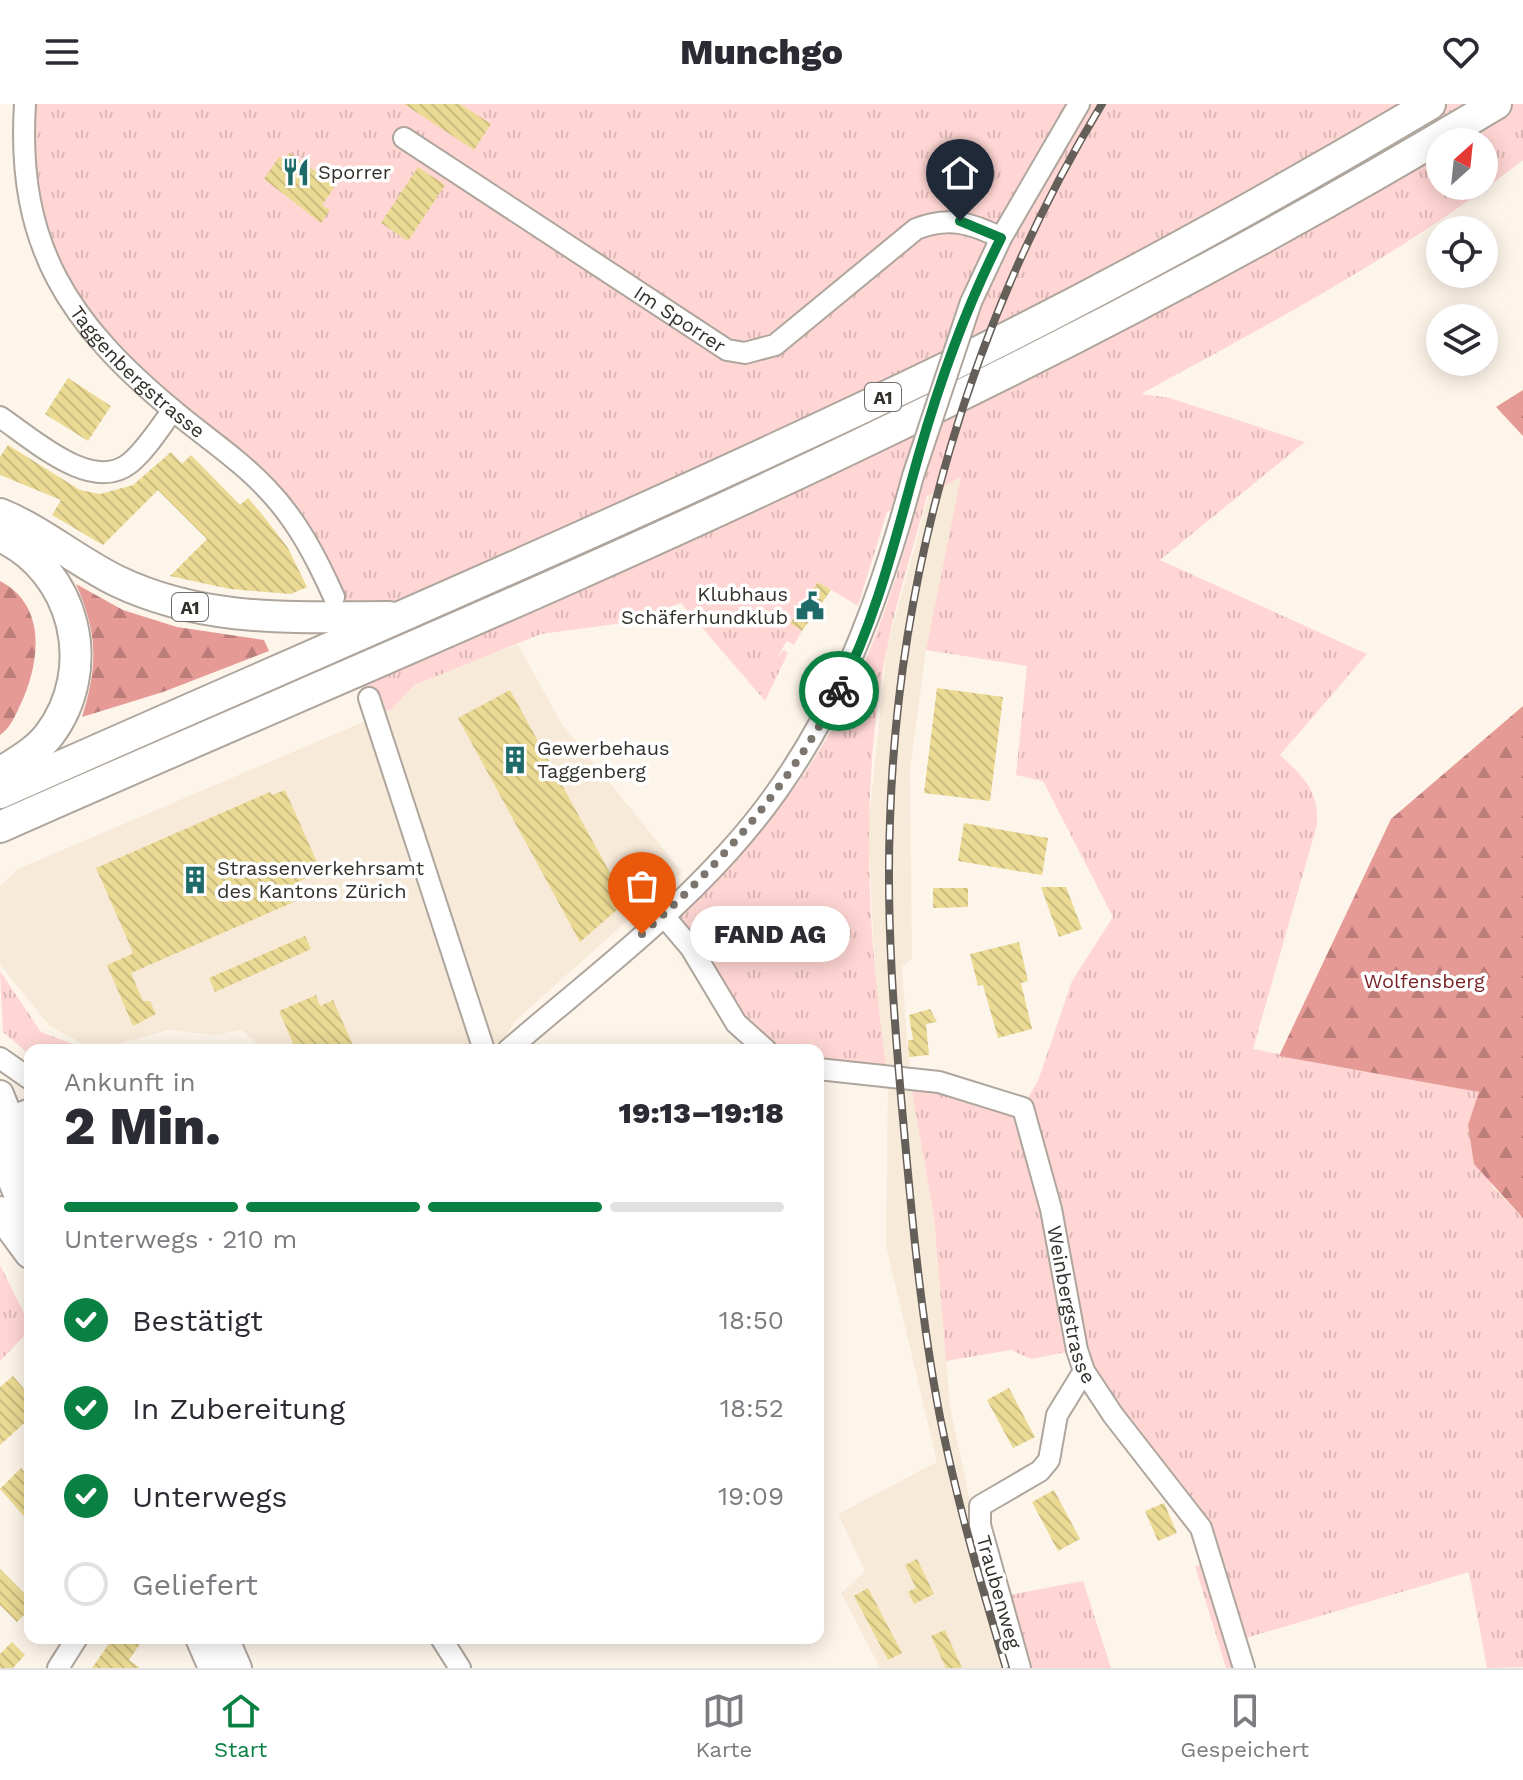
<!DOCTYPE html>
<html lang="de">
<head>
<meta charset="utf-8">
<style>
	:root { --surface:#fff; --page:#f2f2f3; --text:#2b2b33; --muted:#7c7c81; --line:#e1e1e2; --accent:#0b8043 }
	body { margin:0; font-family:"Work Sans",sans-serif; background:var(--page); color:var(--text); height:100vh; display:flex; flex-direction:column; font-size:30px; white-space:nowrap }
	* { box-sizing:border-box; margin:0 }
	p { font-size:26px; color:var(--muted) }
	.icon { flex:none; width:44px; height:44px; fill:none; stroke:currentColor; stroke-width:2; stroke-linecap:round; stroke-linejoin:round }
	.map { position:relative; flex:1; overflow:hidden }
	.details { position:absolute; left:24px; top:940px; width:800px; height:600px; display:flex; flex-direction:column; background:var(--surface); border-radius:16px; box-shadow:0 4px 20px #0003 }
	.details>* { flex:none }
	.needle { width:52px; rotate:27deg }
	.fabs { position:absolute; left:1426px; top:24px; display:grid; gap:16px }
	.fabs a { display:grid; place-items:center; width:72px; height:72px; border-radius:50%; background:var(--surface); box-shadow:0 4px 20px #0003; font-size:40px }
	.pin { position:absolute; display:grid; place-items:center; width:68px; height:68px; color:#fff; margin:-82px -34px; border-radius:50% 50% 50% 0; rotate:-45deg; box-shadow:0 0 8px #0007 }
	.pin .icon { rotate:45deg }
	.courier { position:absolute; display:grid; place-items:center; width:80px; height:80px; margin:-40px; border:6px solid #0b8043; border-radius:50%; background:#fff; color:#222; box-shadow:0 2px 10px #0007 }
	.bubble { position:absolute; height:56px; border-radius:28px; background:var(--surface); box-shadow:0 4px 20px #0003; font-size:26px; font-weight:800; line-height:56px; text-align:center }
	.headline em { font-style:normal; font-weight:800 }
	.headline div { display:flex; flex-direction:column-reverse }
	.headline { display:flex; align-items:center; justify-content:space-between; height:136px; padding:0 40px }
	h1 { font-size:52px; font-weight:800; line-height:60px }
	.bar { display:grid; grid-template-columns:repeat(4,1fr); gap:12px 8px; align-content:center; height:96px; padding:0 40px }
	.bar i { height:10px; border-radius:6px; background:var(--line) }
	.bar .selected { background:var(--accent) }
	.bar p { grid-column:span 4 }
	ol { padding:0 40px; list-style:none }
	li { display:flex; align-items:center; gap:24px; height:88px }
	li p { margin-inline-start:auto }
	li .icon { padding:8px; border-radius:50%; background:var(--accent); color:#fff; stroke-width:4 }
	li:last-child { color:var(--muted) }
	li i { width:44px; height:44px; border:4px solid var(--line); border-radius:50% }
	header { display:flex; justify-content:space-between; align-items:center; height:104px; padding:0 40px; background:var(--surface); font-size:36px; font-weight:800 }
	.tabs { display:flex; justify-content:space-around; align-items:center; height:112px; border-top:2px solid var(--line); background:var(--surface); font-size:22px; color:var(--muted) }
	.tabs a { display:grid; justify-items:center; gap:4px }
	.tabs .selected { color:var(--accent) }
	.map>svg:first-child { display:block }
	.built { fill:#f8ead9 }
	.grass { fill:url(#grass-tufts); fill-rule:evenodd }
	.forest { fill:url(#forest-firs) }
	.building { fill:url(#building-back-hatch) }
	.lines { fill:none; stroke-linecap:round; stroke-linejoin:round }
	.minor-casing { stroke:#aea59c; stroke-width:24 }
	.major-casing { stroke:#aea59c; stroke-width:30 }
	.highway-casing { stroke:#aea59c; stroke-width:34 }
	.minor { stroke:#fff; stroke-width:20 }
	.major { stroke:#fff; stroke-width:26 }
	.highway { stroke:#fff; stroke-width:30 }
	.rail-casing { stroke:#655f5a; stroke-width:8 }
	.rail { stroke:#fff; stroke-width:5; stroke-dasharray:15; stroke-linecap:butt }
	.minor-bridge-casing { stroke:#aea59c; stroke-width:24; stroke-linecap:butt }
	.minor-bridge { stroke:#fff; stroke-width:20 }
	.done { stroke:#7b756e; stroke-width:8; stroke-dasharray:0 14.4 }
	.route { stroke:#0b8043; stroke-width:10 }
	.labels { text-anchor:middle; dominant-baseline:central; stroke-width:7; stroke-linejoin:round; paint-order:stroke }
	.shield { fill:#fff; stroke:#716e6b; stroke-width:2 }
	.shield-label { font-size:18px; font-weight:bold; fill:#34302c }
	.poi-label { font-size:20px; fill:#34302c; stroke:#fff; text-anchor:start }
	.street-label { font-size:20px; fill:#34302c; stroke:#fff }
	.park-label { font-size:20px; fill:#771f22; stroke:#fff }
</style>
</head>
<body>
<header><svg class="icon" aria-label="menu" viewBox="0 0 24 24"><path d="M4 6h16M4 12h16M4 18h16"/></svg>Munchgo<svg class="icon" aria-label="heart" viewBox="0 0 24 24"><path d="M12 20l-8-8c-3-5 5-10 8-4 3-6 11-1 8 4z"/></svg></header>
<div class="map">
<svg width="1523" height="1564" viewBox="0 0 1523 1564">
	<defs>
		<pattern id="grass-tufts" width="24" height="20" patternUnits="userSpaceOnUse" patternTransform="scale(2)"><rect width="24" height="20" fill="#ffd6d3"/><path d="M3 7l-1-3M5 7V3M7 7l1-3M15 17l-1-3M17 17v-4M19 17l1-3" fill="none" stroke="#dbb8b5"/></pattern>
		<pattern id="forest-firs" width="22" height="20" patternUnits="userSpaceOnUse" patternTransform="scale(2)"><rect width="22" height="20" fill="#e69a95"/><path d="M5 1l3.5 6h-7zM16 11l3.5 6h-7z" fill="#bb7e7a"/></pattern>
		<pattern id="building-back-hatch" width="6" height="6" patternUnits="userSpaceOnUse" patternTransform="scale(2)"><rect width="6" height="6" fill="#ebda93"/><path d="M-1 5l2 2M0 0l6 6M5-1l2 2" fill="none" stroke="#cabb7f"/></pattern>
	</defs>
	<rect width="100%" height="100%" fill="#fef5ea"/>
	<g class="built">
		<polygon points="937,361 962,373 926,546 910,666 912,854 902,863 907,935 910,967 923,983 912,988 934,1114 950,1302 970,1397 980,1402 1020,1564 880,1564 841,1489 865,1467 838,1410 937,1358 886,1142 888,973 876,891 868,725 887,543"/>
		<polygon points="518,541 562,620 682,768 515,917 498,946 265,946 241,926 215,931 168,926 114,941 85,941 50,922 0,861 0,782 18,765 391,606 415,582 458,561"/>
	</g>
	<g class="grass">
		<path d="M25 0H1523V56C1406 148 1271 219 1141 290L1170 294 1305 338 1160 456 1367 550 1280 651C1304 673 1319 687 1317 721L1253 945 1480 988 1468 1021 1492 1082 1523 1114V1563L1487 1564 1469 1468 1236 1537 1244 1564H1226L1195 1462 1211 1458 1077 1246 1031 1255 1011 1246 946 1257 934 1114 912 987 923 983 1023 1004 1039 974 1072 877 1113 813 1043 677 1016 671 1027 562 926 546 961 373 927 392C914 442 897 493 887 544 859 685 867 833 888 973L818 965V946H766L663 811C698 780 737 750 768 716 847 627 888 510 918 397L887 408 858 502 818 478 790 518 802 527 794 541 787 537 777 553 784 546 788 549 765 597 681 499 623 519 541 530 415 581 391 606 375 611 349 532 293 416 111 252 43 145ZM1440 38H1484V82H1440Z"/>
		<polygon points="0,867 41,928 88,946 30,946 30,951 3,928"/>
		<polygon points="0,1161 30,1221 30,1226 0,1257"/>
		<polygon points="1083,1477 1111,1564 1020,1564 999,1493"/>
	</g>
	<g class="forest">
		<polygon points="1523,286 1523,332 1496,303"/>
		<path d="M0 477C50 503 39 565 18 606 13 616 9 625 0 631Z"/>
		<path d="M76 480 123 506 177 523 264 536 269 547 163 588 82 613C98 562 98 530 76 480Z"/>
		<polygon points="1523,602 1523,1114 1474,1060 1468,1021 1479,988 1279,952 1391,715"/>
	</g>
	<g class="building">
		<polygon points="404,0 460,0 491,20 474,46"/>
		<polygon points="289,49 336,81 322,101 330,106 321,119 264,75 279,53 284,56"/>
		<polygon points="418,63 445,81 408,137 381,119"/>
		<polygon points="68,274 111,302 88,337 45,310"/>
		<polygon points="8,341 80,386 100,390 133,381 171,348 182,360 191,351 240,401 248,394 261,409 288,444 307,483 291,490 230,485 170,472 207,435 158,386 103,441 52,411 61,396 0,371 0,353"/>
		<polygon points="818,478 831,486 802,527 790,519"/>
		<polygon points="937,584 1003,593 990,697 924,689"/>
		<polygon points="510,586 626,798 580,838 458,614"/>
		<polygon points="285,686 320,765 299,778 305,793 131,869 143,897 150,897 156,910 133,922 107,861 132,850 132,846 96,764 270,688 272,691"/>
		<polygon points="964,719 1048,734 1042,771 958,757"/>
		<polygon points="1041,783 1066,783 1082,825 1059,833"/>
		<polygon points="933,784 968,784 968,803 933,804"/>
		<polygon points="305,832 311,845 215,888 209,874"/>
		<polygon points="1019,838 1028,877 1021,879 1032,925 998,934 983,881 978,882 970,850"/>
		<polygon points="316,891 320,902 333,896 355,946 296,946 279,907"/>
		<polygon points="930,905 937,918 926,920 929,951 909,953 908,936 913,936 909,911"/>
		<polygon points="13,1272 30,1292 30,1314 0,1341 0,1283"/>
		<polygon points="1009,1284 1035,1333 1013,1344 987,1296"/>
		<polygon points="21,1364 30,1375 30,1419 0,1385"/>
		<polygon points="1054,1386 1080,1435 1058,1447 1032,1398"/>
		<polygon points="1164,1399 1177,1429 1158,1437 1145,1407"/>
		<polygon points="917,1455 934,1490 914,1500 908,1488 916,1484 905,1461"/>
		<polygon points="0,1465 30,1495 30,1505 17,1518 0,1501"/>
		<polygon points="868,1484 902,1549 888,1556 854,1492"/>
		<polygon points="945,1526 962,1564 946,1564 931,1532"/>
		<polygon points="113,1534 144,1534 129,1556 140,1564 92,1564"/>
		<polygon points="12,1538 25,1551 13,1564 0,1564 0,1550"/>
	</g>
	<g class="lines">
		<defs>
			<g id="minor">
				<path id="s1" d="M25 0C16 142 69 220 174 307 205 333 240 356 267 385 297 416 317 455 334 493"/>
				<path id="s2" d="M404 34 727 246 745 249 775 241 916 125C948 112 972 119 1001 134"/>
				<polyline points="971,198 1001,134 1079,0"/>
				<path d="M0 313C33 335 92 390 130 359 147 345 160 323 173 306"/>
				<polyline points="369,594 484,946"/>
				<polyline points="663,811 691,844 736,919 766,946"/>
				<path d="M508 946C582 882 664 820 730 746 827 639 876 510 913 372"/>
				<polyline points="0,954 30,975"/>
				<path id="s3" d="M818 965 939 978 1023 1004 1051 1105 1077 1246 1084 1267 1113 1311 1201 1424 1244 1564"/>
				<polyline points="0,1017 30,1005"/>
				<polyline points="0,1037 30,1026"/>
				<polyline points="441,1534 460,1564"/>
				<polyline points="58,1564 77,1534"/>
				<polyline points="1020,1564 980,1421 980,1402 1040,1367 1049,1356 1057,1311 1084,1267"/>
			</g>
			<g id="major">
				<polyline points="0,990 30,1065"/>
				<polyline points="0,1048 30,1122"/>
				<polyline points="199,1534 212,1564"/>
				<polyline points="225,1534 238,1564"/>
			</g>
			<g id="highway">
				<path d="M0 410C42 427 76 457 117 477 205 519 294 513 389 513"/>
				<path d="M0 432C76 467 99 565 49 631 36 648 17 658 0 669"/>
				<path d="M0 689C319 547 640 412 954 260 1116 180 1275 92 1430 0"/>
				<path d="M0 723C295 592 594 469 885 328 1094 228 1298 119 1496 0"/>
				<polyline points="0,1108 30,1149"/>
			</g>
		</defs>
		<use href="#minor" class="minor-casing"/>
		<use href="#major" class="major-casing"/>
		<use href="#highway" class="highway-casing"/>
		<use href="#minor" class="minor"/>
		<use href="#major" class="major"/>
		<use href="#highway" class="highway"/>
		<defs>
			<path id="rail" d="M1006 1564C981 1481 957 1398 940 1313 921 1215 912 1115 903 1015 894 916 886 816 890 716 898 465 972 214 1102 0"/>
		</defs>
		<use href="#rail" class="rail-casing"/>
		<use href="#rail" class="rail"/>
		<defs>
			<polyline id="minor-bridge" points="913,372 971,198"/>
		</defs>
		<use href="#minor-bridge" class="minor-bridge-casing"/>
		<use href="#minor-bridge" class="minor-bridge"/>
	</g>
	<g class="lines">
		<path class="done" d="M642 830C722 759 789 682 839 587"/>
		<path class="route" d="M839 587C878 512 896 431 919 350 940 276 966 203 1001 134L960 117"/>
	</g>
	<defs>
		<symbol id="restaurant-bare" viewBox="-9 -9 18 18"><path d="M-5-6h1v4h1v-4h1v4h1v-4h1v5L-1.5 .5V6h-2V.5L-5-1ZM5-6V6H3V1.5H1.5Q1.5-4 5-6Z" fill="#1d6a68" stroke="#fff" stroke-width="2.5" paint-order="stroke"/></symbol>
		<symbol id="civic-bare" viewBox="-9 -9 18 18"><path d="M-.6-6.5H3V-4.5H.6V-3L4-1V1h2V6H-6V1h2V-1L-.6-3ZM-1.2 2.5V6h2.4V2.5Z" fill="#1d6a68" stroke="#fff" stroke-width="2.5" paint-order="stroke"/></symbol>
		<symbol id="building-bare" viewBox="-9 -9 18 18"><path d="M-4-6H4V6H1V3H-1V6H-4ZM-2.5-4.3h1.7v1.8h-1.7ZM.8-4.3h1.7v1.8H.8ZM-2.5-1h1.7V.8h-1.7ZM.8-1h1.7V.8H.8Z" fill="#1d6a68" stroke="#fff" stroke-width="2.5" paint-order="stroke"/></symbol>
	</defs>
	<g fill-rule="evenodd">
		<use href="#restaurant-bare" x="276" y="48" width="40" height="40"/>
		<use href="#civic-bare" x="790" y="482" width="40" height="40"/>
		<use href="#building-bare" x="495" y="636" width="40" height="40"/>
		<use href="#building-bare" x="175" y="756" width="40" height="40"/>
	</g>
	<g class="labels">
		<g class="shield">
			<rect x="865" y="279" width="36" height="28" rx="6"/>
			<rect x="172" y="489" width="36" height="28" rx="6"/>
		</g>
		<g class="shield-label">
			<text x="883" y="293">A1</text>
			<text x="190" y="503">A1</text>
		</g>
		<g class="poi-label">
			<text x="318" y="68">Sporrer</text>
			<text x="788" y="490" text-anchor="end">Klubhaus<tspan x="788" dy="23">Schäferhundklub</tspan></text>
			<text x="537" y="644">Gewerbehaus<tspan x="537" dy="23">Taggenberg</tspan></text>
			<text x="217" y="764">Strassenverkehrsamt<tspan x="217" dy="23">des Kantons Zürich</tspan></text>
		</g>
		<g class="street-label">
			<text stroke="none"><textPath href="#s2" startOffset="330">Im Sporrer</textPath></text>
			<text stroke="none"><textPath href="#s1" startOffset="304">Taggenbergstrasse</textPath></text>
			<text stroke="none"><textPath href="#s3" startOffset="412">Weinbergstrasse</textPath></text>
			<text transform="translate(999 1488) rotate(74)">Traubenweg</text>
		</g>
		<g class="park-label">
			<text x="1424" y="877">Wolfensberg</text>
		</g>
	</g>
</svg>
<div class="fabs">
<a><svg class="needle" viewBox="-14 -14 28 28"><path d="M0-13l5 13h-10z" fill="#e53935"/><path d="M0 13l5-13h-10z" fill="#7c7c81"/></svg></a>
<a><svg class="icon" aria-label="locate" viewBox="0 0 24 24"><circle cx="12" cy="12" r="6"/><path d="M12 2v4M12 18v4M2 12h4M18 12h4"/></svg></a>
<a><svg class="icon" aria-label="layers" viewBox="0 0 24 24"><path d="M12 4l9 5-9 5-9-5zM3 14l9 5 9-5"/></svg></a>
</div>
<div class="pin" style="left:642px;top:830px;background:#ea580c"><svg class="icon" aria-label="bag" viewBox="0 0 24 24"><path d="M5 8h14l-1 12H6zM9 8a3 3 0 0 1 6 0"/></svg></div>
<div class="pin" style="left:960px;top:117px;background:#1f2937"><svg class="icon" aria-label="home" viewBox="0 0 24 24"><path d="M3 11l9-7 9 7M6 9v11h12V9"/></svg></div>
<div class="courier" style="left:839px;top:587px"><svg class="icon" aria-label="bike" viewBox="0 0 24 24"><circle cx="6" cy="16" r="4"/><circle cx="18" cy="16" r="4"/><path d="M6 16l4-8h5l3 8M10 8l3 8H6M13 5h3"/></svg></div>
<div class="bubble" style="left:690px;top:802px;width:160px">FAND AG</div>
<section class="details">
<div class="headline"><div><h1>2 Min.</h1><p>Ankunft in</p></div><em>19:13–19:18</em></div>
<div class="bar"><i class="selected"></i><i class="selected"></i><i class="selected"></i><i></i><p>Unterwegs · 210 m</p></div>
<ol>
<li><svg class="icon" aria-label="check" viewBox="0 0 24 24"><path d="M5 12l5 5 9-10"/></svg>Bestätigt<p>18:50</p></li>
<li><svg class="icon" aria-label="check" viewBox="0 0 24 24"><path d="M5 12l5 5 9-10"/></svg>In Zubereitung<p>18:52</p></li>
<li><svg class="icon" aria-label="check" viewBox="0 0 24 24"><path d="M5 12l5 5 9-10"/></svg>Unterwegs<p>19:09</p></li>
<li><i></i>Geliefert</li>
</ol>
</section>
</div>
<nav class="tabs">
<a class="selected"><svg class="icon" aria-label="home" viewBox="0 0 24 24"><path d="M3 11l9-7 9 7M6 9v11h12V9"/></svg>Start</a>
<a><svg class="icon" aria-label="map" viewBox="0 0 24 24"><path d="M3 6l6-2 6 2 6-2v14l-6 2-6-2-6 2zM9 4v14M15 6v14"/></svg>Karte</a>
<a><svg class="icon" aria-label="saved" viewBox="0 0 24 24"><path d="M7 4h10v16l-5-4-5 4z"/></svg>Gespeichert</a>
</nav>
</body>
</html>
